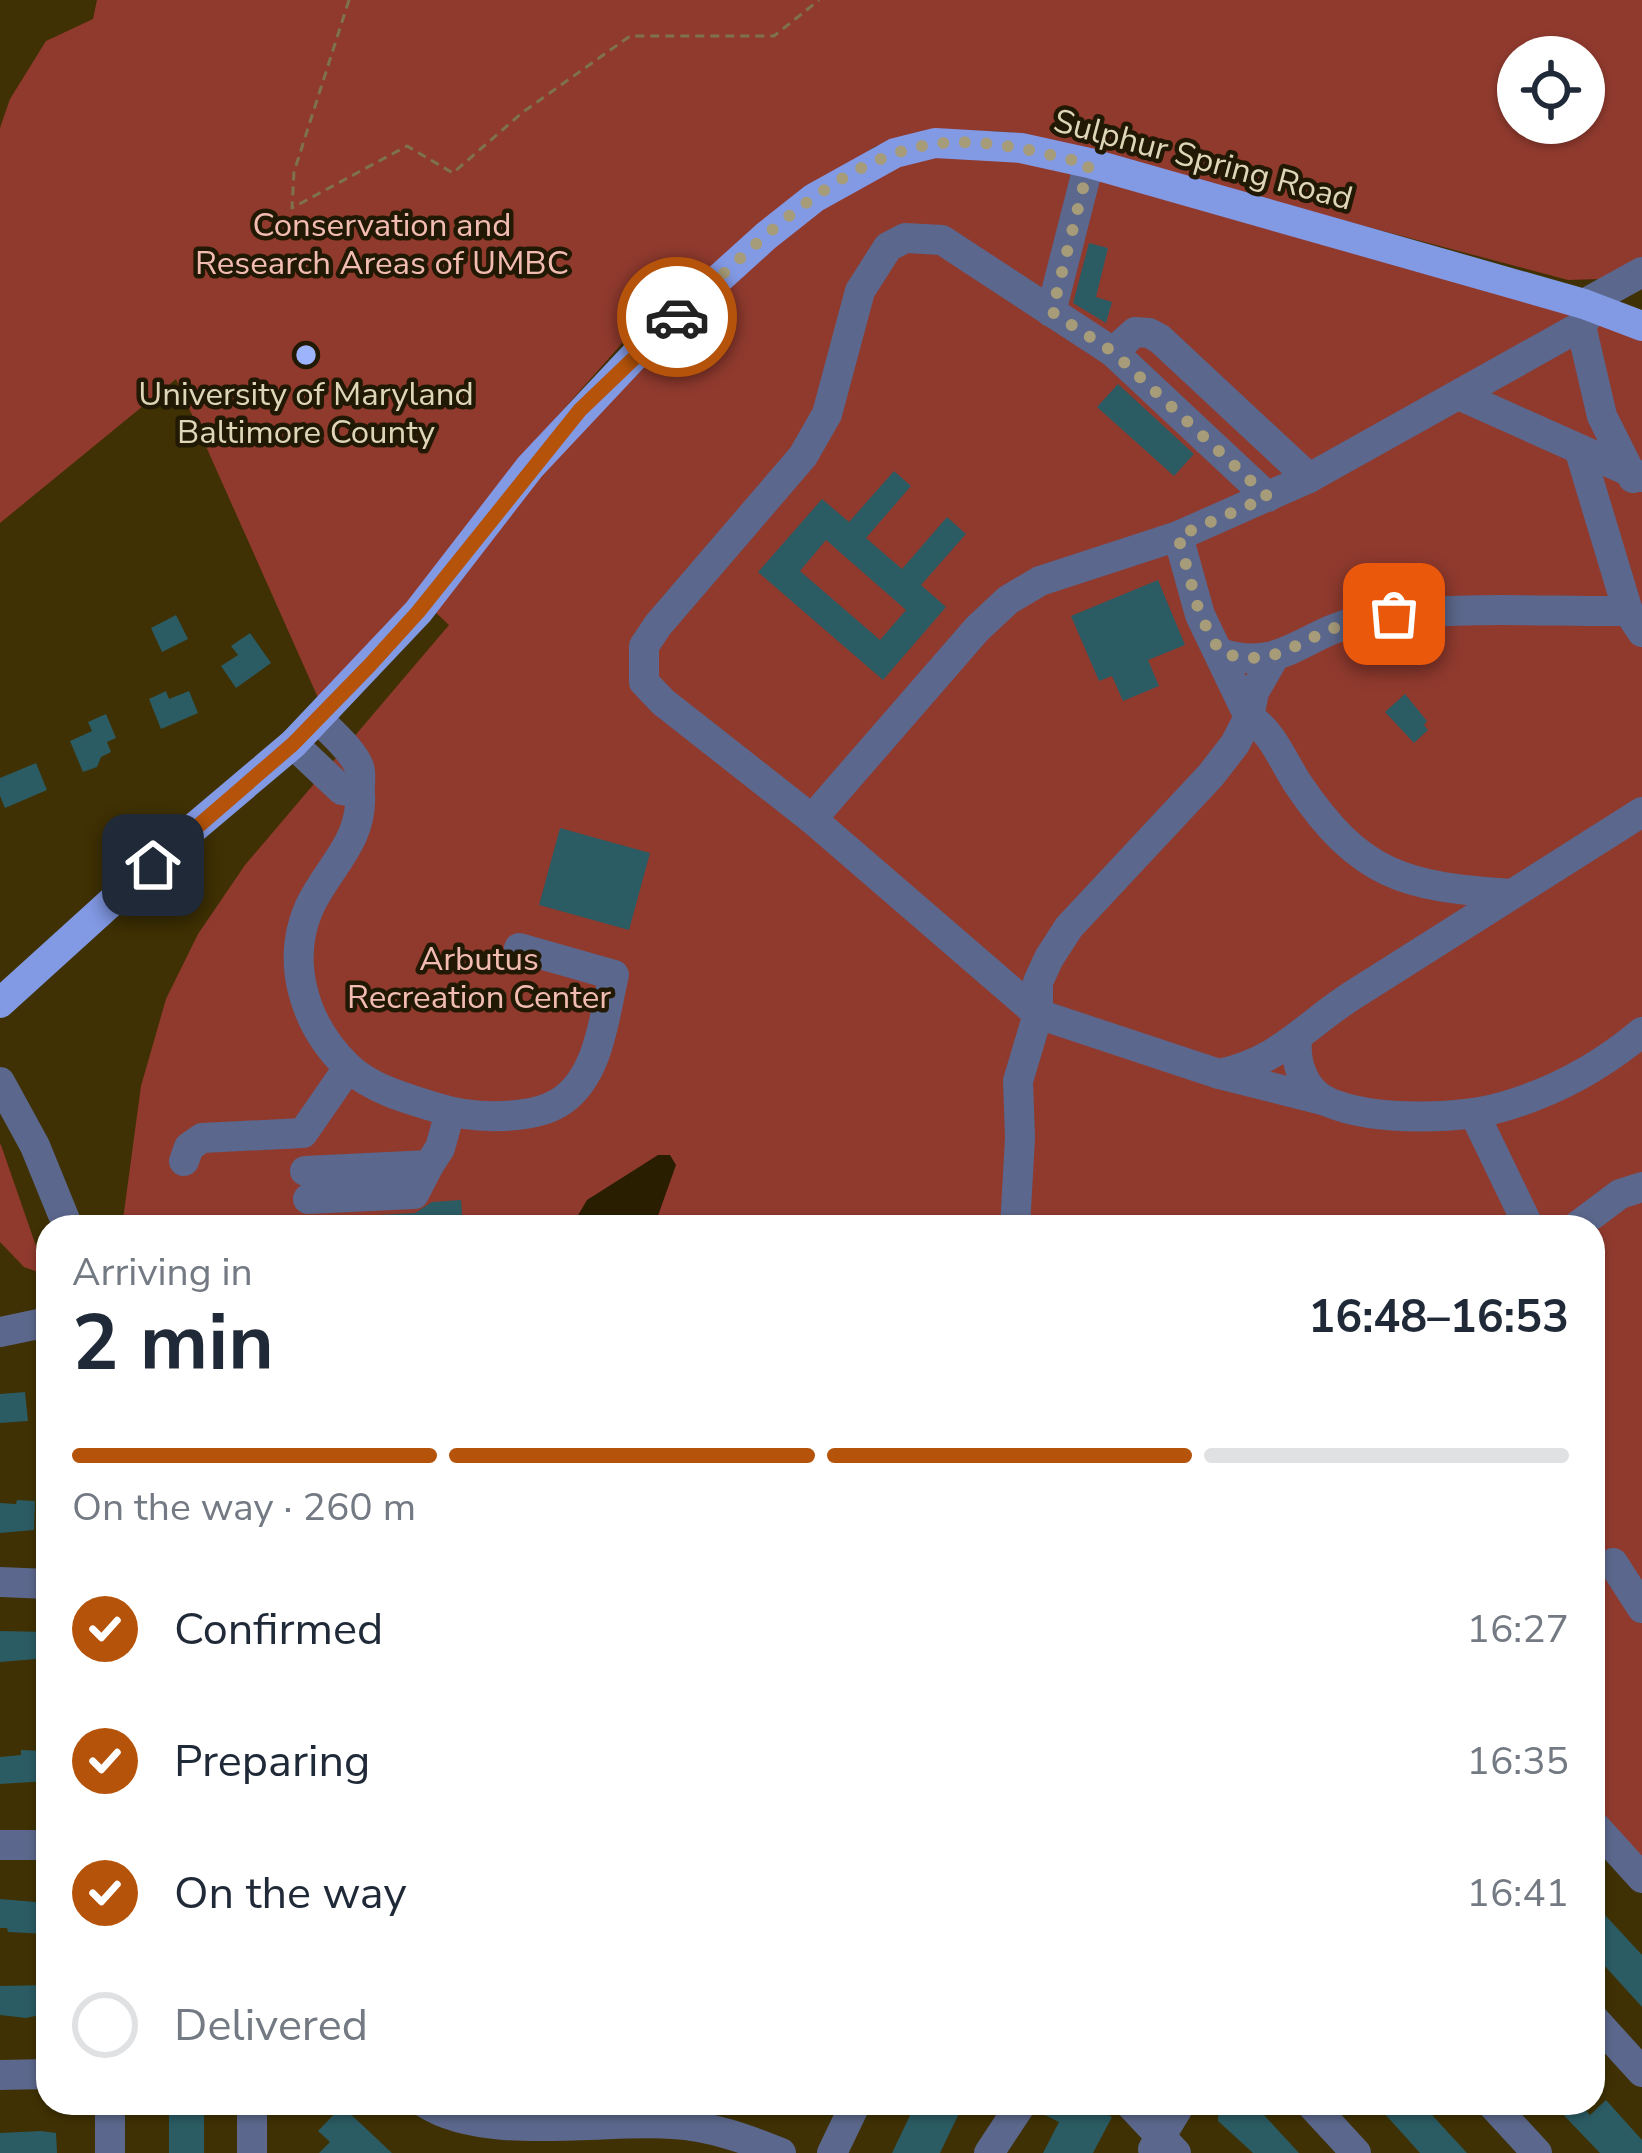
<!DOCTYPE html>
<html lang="en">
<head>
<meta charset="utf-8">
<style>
	:root { --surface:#fff; --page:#f2f2f3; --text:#1f2937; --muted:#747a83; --line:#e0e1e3; --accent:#b45309 }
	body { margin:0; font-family:"Nunito Sans",sans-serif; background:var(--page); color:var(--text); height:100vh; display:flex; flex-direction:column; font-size:45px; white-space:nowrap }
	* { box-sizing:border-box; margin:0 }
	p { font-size:39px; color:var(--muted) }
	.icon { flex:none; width:66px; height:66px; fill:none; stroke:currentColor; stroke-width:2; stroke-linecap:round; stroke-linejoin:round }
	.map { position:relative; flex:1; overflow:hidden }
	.details { position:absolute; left:36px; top:1215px; width:1569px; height:900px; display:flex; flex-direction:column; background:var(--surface); border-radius:36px; box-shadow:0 3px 9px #0004 }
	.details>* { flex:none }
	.controls { position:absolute; left:1497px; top:36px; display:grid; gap:24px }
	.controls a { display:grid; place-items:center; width:108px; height:108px; border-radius:50%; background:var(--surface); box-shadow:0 3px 9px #0004; font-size:60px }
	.pin { position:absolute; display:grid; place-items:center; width:102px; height:102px; color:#fff; margin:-51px; border-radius:24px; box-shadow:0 6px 18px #0006 }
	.courier { position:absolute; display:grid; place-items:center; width:120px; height:120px; margin:-60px; border:9px solid #b45309; border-radius:50%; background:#fff; color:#222; box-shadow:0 3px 15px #0007 }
	.head em { font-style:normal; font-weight:700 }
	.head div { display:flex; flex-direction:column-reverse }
	.head { display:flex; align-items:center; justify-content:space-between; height:204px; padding:0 36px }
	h1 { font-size:78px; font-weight:700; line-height:90px }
	.bar { display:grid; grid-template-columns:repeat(4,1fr); gap:18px 12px; align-content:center; height:144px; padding:0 36px }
	.bar i { height:15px; border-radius:9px; background:var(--line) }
	.bar .current { background:var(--accent) }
	.bar p { grid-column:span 4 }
	ol { padding:0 36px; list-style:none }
	li { display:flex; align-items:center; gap:36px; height:132px }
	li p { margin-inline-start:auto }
	li .icon { padding:12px; border-radius:50%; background:var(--accent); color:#fff; stroke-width:4 }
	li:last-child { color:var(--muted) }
	li i { width:66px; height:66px; border:6px solid var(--line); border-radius:50% }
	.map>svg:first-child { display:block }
	.green { fill:#903a2e; fill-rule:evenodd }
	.water { fill:#291e00 }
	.building { fill:#2b5b63; fill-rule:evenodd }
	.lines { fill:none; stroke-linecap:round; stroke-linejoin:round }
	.path { stroke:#7e724b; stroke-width:3; stroke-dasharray:9 6; stroke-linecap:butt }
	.minor { stroke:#5b678c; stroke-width:30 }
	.major { stroke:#8299e4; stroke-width:30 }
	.done { stroke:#a79c79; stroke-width:12; stroke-dasharray:0 21.6 }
	.route { stroke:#b45309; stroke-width:15 }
	.poi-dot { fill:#9db4fd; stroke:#211903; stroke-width:4.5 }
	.labels { text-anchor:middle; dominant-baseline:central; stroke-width:9; stroke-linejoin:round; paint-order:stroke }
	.street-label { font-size:33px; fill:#dfd5b9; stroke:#211903 }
	.park-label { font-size:33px; fill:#f3bcb2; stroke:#211903 }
	.poi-label { font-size:33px; fill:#dfd5b9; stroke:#211903 }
</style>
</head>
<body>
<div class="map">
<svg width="1642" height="2153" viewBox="0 0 1642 2153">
	<rect width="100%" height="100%" fill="#3f3103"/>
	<g class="green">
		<path d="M97 0H1642V261L1601 279 1568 280 1010 132 953 130 876 146 779 209 633 331 523 455 419 593 319 700 176 379 0 523V128L10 99 46 41 93 19ZM1518 57H1584V123H1518Z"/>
		<polygon points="931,156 1018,159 1109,181 1564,310 1642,338 1642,1867 1593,1813 1593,1227 122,1227 141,1086 166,999 198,934 245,865 449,625 433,610 587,417 775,245 862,179"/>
		<polygon points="0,1144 1,1145 46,1275 24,1267 0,1242"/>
	</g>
	<polygon class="water" points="658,1155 670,1155 676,1165 654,1227 571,1227 587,1200"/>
	<g class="building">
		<polygon points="1089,243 1108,248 1096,297 1112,302 1106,323 1073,303"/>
		<polygon points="1118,384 1194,454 1174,476 1097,407"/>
		<path d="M894 471 911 486 866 538 902 569 947 517 966 534 921 585 946 607 883 680 758 572 822 499 849 522ZM826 540 906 610 880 640 800 571Z"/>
		<polygon points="1158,580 1185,645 1148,660 1159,686 1123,701 1112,676 1099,681 1071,616"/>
		<polygon points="176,615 188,639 162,652 151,628"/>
		<polygon points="250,633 271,663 236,688 221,666 238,655 231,646"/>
		<polygon points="166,691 169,699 189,691 198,713 161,729 149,699"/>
		<polygon points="1405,694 1427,721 1424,725 1428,730 1414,743 1385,712"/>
		<polygon points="106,714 116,738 107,742 111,752 101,757 97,767 83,772 70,741 92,731 88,722"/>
		<polygon points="36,763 47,790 5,808 0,796 0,778"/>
		<polygon points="560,828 650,853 629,930 539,905"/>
		<polygon points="461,1200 463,1227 356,1227 356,1216 415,1213 432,1202"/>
		<polygon points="25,1392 28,1421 0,1423 0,1394"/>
		<polygon points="17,1500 35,1501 34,1530 0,1533 0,1503 16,1504"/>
		<polygon points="0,1631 48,1632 48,1658 0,1662"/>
		<polygon points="21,1750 48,1751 48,1781 0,1784 0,1757 21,1755"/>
		<polygon points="0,1899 48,1903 48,1934 8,1932 7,1928 0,1928"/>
		<polygon points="1593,1902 1642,1955 1642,2007 1593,1953"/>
		<polygon points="48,1985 48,2013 26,2018 0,2015 0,1986"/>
		<polygon points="1606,2100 1642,2140 1642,2153 1600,2153 1552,2103 1580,2103 1590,2115"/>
		<rect x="169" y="2103" width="35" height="50"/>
		<polygon points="916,2103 964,2103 940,2153 892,2153"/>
		<polygon points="1041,2103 1087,2103 1112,2117 1093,2153 1043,2153 1059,2122 1039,2112"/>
		<polygon points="1232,2103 1253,2103 1299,2153 1253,2153 1218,2121 1218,2116"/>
		<polygon points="1375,2103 1421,2103 1467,2153 1420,2153"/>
		<polygon points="342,2106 392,2153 319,2153 330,2142 318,2131"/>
		<polygon points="41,2131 56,2133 57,2153 0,2153 0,2133"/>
	</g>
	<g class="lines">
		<polyline class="path" points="349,0 294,172 292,208 407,146 453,173 523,112 630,36 774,36 819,0"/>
		<g class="minor">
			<polyline points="1584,304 1642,272"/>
			<polyline points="1051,312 1089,163"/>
			<polyline points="1581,326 1602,416 1633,478"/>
			<polyline points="1113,352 1135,332 1149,333 1160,339 1309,478"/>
			<polyline points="1461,396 1642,477"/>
			<polyline points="1580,452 1628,611"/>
			<path d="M1268 497 1113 352 942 240 905 238 888 247 860 291 827 414 803 456 658 625 644 646V682L663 702 812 819 1038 1014 1219 1074C1280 1061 1303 1027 1353 995 1449 934 1546 873 1642 812"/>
			<path d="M1220 653C1282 673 1303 633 1359 621 1445 604 1540 612 1628 611L1642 632"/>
			<path d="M1273 659 1254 692 1249 717C1274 734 1281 758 1298 784 1360 876 1405 887 1512 894"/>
			<path d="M318 718C330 732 353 750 359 767 362 774 359 786 360 794 363 842 327 868 309 908 285 963 305 1026 348 1067 371 1089 408 1099 438 1108 472 1119 534 1121 563 1100 600 1073 604 1016 614 975L519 948"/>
			<polyline points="293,744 342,790 359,792"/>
			<polyline points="812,819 977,629 1008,600 1040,581 1178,536 1309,478 1581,326 1594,307"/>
			<path d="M1297 1040C1295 1064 1304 1091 1328 1102 1375 1122 1465 1120 1512 1104 1560 1089 1604 1064 1642 1032"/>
			<polyline points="1219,1074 1326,1101"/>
			<polyline points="0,1082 35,1146 68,1227"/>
			<polyline points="1475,1115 1529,1227"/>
			<polyline points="184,1161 189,1147 202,1138 303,1133 348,1068"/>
			<polyline points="305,1171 429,1165 440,1148 450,1112"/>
			<polyline points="308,1199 414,1194 429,1165"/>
			<polyline points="1015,1227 1020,1138 1018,1081 1038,1014 1038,982 1049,958 1069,927 1211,775 1235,744 1249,717 1200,615 1178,536"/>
			<polyline points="1576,1227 1620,1194 1642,1187"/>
			<polyline points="0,1332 48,1322"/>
			<polyline points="1613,1563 1642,1608"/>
			<polyline points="0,1582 48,1584"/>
			<polyline points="1593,1824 1642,1878"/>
			<polyline points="0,1845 48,1845"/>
			<polyline points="1593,2018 1642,2072"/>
			<polyline points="0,2075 48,2074"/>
			<polyline points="110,2103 110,2153"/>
			<polyline points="252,2103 252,2153"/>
			<path d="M425 2103C485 2142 601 2119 673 2124 711 2126 746 2139 781 2153"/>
			<polyline points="1129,2103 1176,2153"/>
			<polyline points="1310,2103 1356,2153"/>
			<polyline points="1491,2103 1537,2153"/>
			<polyline points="1153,2149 1181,2103"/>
			<polyline points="832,2153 856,2103"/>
			<polyline points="989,2153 1022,2103"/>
		</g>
		<polyline class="major" points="0,1003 183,837 293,744 418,612 530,467 639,351 766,236 814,198 895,153 935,143 1021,148 1089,163 1584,304 1642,326"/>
	</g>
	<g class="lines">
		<path class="done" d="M677 317C747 253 836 157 934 144 986 137 1039 152 1089 164L1052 312 1113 352 1268 497 1178 536 1200 615 1220 652C1276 671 1296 639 1346 624 1362 619 1378 618 1394 614"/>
		<polyline class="route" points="153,865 293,744 369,666 418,612 580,410 677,317"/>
	</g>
	<circle class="poi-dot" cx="306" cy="355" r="12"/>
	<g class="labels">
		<g class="street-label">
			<text transform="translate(1203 160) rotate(15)">Sulphur Spring Road</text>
		</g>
		<g class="park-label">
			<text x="382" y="225">Conservation and<tspan x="382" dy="38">Research Areas of UMBC</tspan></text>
			<text x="479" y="959">Arbutus<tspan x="479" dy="38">Recreation Center</tspan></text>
		</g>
		<g class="poi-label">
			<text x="306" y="394">University of Maryland<tspan x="306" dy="38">Baltimore County</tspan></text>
		</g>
	</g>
</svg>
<div class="controls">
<a><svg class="icon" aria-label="locate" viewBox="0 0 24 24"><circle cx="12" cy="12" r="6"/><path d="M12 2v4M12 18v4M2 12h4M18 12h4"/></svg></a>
</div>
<div class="pin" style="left:1394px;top:614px;background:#ea580c"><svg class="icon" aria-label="bag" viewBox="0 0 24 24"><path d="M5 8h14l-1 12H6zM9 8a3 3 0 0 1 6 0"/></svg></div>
<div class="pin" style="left:153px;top:865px;background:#1f2937"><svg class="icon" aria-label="home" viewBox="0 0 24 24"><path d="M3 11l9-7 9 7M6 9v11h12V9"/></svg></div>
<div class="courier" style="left:677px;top:317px"><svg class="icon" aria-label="car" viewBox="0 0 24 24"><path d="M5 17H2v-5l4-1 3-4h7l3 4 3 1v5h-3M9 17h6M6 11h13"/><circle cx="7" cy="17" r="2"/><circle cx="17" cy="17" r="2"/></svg></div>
<section class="details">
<div class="head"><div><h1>2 min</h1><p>Arriving in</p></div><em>16:48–16:53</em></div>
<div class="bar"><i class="current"></i><i class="current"></i><i class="current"></i><i></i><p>On the way · 260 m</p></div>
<ol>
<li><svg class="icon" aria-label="check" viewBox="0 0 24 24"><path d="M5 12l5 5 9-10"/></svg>Confirmed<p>16:27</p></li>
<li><svg class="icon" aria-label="check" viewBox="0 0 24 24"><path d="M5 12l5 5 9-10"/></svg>Preparing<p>16:35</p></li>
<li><svg class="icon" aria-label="check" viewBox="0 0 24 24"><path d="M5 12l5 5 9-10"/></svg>On the way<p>16:41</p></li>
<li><i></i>Delivered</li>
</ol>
</section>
</div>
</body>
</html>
